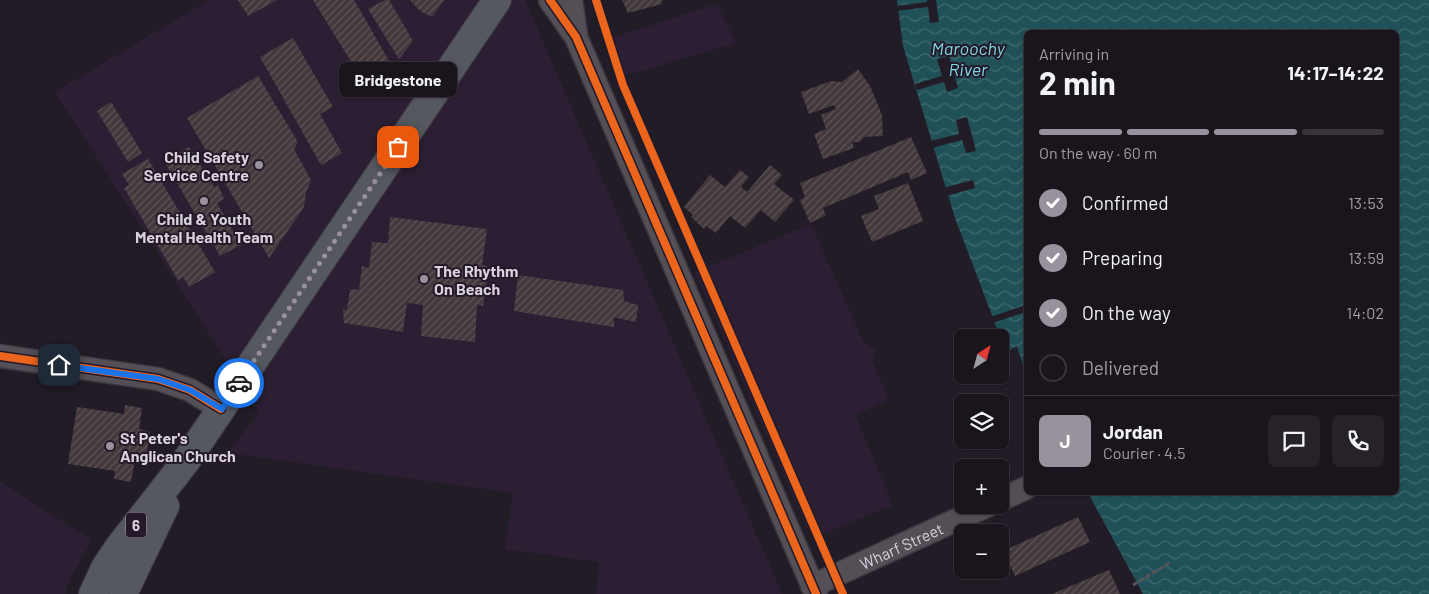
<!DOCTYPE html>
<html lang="en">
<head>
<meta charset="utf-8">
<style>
	:root { --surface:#1a151c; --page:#272229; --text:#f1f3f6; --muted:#9f9fa3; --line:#38343b; --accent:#99929d }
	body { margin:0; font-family:Barlow,sans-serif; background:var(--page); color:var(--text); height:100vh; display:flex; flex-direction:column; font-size:19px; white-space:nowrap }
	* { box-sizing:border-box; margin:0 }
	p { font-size:16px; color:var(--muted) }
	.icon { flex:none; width:28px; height:28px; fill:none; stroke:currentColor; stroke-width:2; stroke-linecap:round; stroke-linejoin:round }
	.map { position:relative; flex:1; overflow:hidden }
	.details { position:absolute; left:1024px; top:30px; width:375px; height:465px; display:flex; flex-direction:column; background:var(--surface); border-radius:8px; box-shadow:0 1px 4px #0004,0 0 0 1px var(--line) }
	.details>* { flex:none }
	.needle { width:32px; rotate:36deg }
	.tools { position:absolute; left:954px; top:329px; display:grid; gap:10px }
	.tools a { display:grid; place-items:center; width:55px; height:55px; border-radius:8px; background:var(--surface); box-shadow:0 1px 4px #0004,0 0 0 1px var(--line); font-size:25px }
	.pin { position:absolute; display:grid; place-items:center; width:42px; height:42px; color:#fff; margin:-21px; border-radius:10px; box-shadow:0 2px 8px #0006 }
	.courier { position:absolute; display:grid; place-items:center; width:50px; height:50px; margin:-25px; border:4px solid #1a73e8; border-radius:50%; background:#fff; color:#222; box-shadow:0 1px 6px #0007 }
	.bubble { position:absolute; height:35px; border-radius:8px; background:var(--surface); box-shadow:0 1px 4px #0004,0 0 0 1px var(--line); font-size:16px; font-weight:700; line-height:35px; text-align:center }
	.head em { font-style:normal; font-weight:700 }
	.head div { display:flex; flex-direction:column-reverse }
	.head { display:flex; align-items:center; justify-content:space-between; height:85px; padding:0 15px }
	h1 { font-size:32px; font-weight:700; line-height:38px }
	.bar { display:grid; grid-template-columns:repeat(4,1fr); gap:8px 5px; align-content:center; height:60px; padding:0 15px }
	.bar i { height:6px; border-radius:4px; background:var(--line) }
	.bar .selected { background:var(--accent) }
	.bar p { grid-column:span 4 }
	.line { display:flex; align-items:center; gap:12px; padding:0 15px; border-top:1px solid var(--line) }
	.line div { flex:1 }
	.round { display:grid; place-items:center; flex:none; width:52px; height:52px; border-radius:8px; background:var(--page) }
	ol { padding:0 15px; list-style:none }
	li { display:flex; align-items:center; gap:15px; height:55px }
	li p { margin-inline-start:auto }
	li .icon { padding:5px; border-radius:50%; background:var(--accent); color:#fff; stroke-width:4 }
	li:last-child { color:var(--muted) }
	li i { width:28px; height:28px; border:2px solid var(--line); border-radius:50% }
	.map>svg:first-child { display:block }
	.built { fill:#2c1f33 }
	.water { fill:url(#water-waves) }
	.pier { fill:#221c26 }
	.building { fill:url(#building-hatch) }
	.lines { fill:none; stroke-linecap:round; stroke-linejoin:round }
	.minor-casing { stroke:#3c383f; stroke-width:25 }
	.major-casing { stroke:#3c383f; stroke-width:30 }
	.path { stroke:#58545a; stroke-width:3; stroke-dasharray:5 2.5; stroke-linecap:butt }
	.minor { stroke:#544f56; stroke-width:22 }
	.major { stroke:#565860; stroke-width:28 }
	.cycleway-casing { stroke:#231929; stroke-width:11 }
	.cycleway { stroke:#eb651d; stroke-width:8 }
	.done { stroke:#99929d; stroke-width:5; stroke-dasharray:0 9 }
	.route { stroke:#1a73e8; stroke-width:6 }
	.poi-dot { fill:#99929d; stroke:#231929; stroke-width:2 }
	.labels { text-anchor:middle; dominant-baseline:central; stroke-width:4; stroke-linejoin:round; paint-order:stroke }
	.shield { fill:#231929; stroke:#a29aa7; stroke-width:1 }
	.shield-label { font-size:15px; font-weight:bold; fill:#d9d2dd }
	.poi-label { font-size:16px; font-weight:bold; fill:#d9d2dd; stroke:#231929; text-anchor:start }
	.street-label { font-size:16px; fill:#d9d2dd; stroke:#231929 }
	.water-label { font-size:18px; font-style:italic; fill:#80d8e4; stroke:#231929 }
</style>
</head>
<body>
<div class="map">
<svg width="1429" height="594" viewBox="0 0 1429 594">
	<defs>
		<pattern id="water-waves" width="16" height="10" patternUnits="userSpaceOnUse" patternTransform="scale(1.25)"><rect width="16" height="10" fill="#215158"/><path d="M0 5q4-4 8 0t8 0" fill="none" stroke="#416970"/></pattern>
		<pattern id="building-hatch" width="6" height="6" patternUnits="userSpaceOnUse" patternTransform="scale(1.25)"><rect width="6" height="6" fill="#43393c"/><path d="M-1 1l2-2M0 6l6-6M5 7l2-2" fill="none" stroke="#5e5558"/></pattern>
	</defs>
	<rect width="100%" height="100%" fill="#221c26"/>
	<g class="built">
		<polygon points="209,0 525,0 782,594 596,594 599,562 505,549 513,493 228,453 259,412 55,92"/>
		<polygon points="717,4 736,43 625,76 611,38"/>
		<polygon points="811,224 864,343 876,350 872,361 889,400 855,415 893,505 822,534 807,528 695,272"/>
		<polygon points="0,482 92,540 70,579 65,594 0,594"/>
	</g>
	<polygon class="water" points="897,0 1429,0 1429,594 1143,594 1088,493 1396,492 1396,32 1026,32 1026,375 1017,346 1006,352 955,218 903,46"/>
	<g class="pier">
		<polygon points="927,0 936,0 939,22 930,23 928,7 896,11 896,6 927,2"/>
		<polygon points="949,56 958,88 947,92 944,82 917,90 915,84 942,76 937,59"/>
		<polygon points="967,117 976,151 966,153 962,140 932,148 930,141 959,134 956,120"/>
		<polygon points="973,180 975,188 946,196 943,188"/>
		<polygon points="1026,305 1026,312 992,323 990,317"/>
	</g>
	<g class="building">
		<polygon points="238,0 277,0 248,16"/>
		<polygon points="313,0 354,0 392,66 363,81"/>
		<polygon points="385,0 389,0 413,41 399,59 368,9"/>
		<polygon points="410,0 444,0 432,17 420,11"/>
		<polygon points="622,0 662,0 662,4 628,13"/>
		<polygon points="293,38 333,107 320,114 342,153 321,165 260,57"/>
		<polygon points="858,69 870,86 882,115 883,136 864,137 860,142 852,142 854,148 823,159 814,134 826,129 821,115 836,109 834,105 809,114 801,92 831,81 842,82"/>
		<polygon points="258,76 298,142 294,149 311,180 306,193 304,207 269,258 187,118"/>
		<polygon points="111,102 142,153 128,162 97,111"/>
		<polygon points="911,137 927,173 911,180 908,172 823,208 826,215 810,223 800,200 805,197 800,183"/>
		<polygon points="189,147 214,187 218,185 224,199 217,203 241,245 220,256 164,161"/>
		<polygon points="148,159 215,272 189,287 183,277 178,280 124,188 129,185 122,174"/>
		<polygon points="770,165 782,175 774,184 794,200 775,222 761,210 745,228 730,216 716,233 706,226 704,229 691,217 693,215 684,207 710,175 725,187 740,170 749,177 741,187 747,192"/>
		<polygon points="908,183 923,221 872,242 861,216 879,209 874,196"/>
		<polygon points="390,217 487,229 482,265 489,267 483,306 477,305 475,342 421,336 423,305 407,303 403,332 344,323 343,309 347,310 350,289 359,290 362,266 369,268 372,242 388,243"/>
		<polygon points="518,275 623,290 624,301 638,305 636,322 614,317 614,327 514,311"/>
		<polygon points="125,405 142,408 139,429 150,432 146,461 135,460 131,482 114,479 115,471 68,464 77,407 124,414"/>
		<polygon points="1078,517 1090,542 1015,576 1003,551"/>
		<polygon points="1109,570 1120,594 1052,594"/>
	</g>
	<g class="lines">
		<defs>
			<g id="minor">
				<polyline points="550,0 576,37 816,594"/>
				<polyline points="571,0 576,34"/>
				<polyline points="0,356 158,379 190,390 221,409"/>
				<polyline points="1000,500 1026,488"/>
				<path id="s1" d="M812 586 989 505"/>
			</g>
			<g id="major">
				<polyline points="93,594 105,568 119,547 186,461 497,0"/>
				<polyline points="123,594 165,506"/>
			</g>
		</defs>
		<use href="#minor" class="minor-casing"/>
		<use href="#major" class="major-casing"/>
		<polyline class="path" points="1133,585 1171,562"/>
		<use href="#minor" class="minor"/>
		<use href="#major" class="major"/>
		<defs>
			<g id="cycleway">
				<polyline points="550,0 576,37 816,594"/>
				<polyline points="596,0 623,85 843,594"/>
				<polyline points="0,356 158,379 190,390 221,409"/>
			</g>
		</defs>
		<use href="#cycleway" class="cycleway-casing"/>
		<use href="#cycleway" class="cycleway"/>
	</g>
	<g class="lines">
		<polyline class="done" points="239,383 398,147"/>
		<polyline class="route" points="59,365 158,379 190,390 222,409 239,383"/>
	</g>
	<g class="poi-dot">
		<circle cx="259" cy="165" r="5"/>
		<circle cx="204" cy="201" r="5"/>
		<circle cx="424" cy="279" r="5"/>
		<circle cx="110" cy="446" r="5"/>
	</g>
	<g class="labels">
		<rect class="shield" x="126" y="512.5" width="20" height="25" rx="4"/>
		<g class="shield-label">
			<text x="136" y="525">6</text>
		</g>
		<g class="poi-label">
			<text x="249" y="156" text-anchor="end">Child Safety<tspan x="249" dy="18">Service Centre</tspan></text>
			<text x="204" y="218" text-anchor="middle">Child &amp; Youth<tspan x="204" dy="18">Mental Health Team</tspan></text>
			<text x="434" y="270">The Rhythm<tspan x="434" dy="18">On Beach</tspan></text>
			<text x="120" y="437">St Peter's<tspan x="120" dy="18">Anglican Church</tspan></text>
		</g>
		<g class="street-label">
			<text stroke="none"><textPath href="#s1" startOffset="98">Wharf Street</textPath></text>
		</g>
		<g class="water-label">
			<text x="968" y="48">Maroochy<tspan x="968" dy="21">River</tspan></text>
		</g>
	</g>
</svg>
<div class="tools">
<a><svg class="needle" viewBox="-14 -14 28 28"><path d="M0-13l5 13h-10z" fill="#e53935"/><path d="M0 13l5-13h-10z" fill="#9f9fa3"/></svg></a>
<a><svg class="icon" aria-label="layers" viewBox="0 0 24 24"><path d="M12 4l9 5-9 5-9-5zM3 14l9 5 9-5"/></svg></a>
<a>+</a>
<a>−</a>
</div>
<div class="pin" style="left:398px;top:147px;background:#ea580c"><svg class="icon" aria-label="bag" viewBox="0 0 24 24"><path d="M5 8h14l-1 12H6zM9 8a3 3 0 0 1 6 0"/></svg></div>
<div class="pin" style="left:59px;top:365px;background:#1f2937"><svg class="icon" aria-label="home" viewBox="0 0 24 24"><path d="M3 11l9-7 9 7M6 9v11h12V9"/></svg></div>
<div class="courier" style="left:239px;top:383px"><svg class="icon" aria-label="car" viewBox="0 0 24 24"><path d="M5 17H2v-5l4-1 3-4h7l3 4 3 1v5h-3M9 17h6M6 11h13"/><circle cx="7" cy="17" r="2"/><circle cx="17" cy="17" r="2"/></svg></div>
<div class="bubble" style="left:339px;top:62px;width:118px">Bridgestone</div>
<section class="details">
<div class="head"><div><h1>2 min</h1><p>Arriving in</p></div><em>14:17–14:22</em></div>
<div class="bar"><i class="selected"></i><i class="selected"></i><i class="selected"></i><i></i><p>On the way · 60 m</p></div>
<ol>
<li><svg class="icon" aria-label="check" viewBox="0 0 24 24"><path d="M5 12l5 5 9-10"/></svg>Confirmed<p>13:53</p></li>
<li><svg class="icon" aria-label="check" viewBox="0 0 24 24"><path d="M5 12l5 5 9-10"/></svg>Preparing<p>13:59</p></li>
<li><svg class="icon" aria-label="check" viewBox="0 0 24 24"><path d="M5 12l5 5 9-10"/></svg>On the way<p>14:02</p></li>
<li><i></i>Delivered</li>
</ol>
<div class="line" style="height:90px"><b class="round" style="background:var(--accent);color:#fff">J</b><div><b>Jordan</b><p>Courier · 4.5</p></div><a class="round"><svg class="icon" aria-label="chat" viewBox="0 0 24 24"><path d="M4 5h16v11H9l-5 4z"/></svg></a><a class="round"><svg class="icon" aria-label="phone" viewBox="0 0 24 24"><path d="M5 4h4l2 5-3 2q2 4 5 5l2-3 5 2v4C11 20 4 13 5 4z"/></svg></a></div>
</section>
</div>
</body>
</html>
